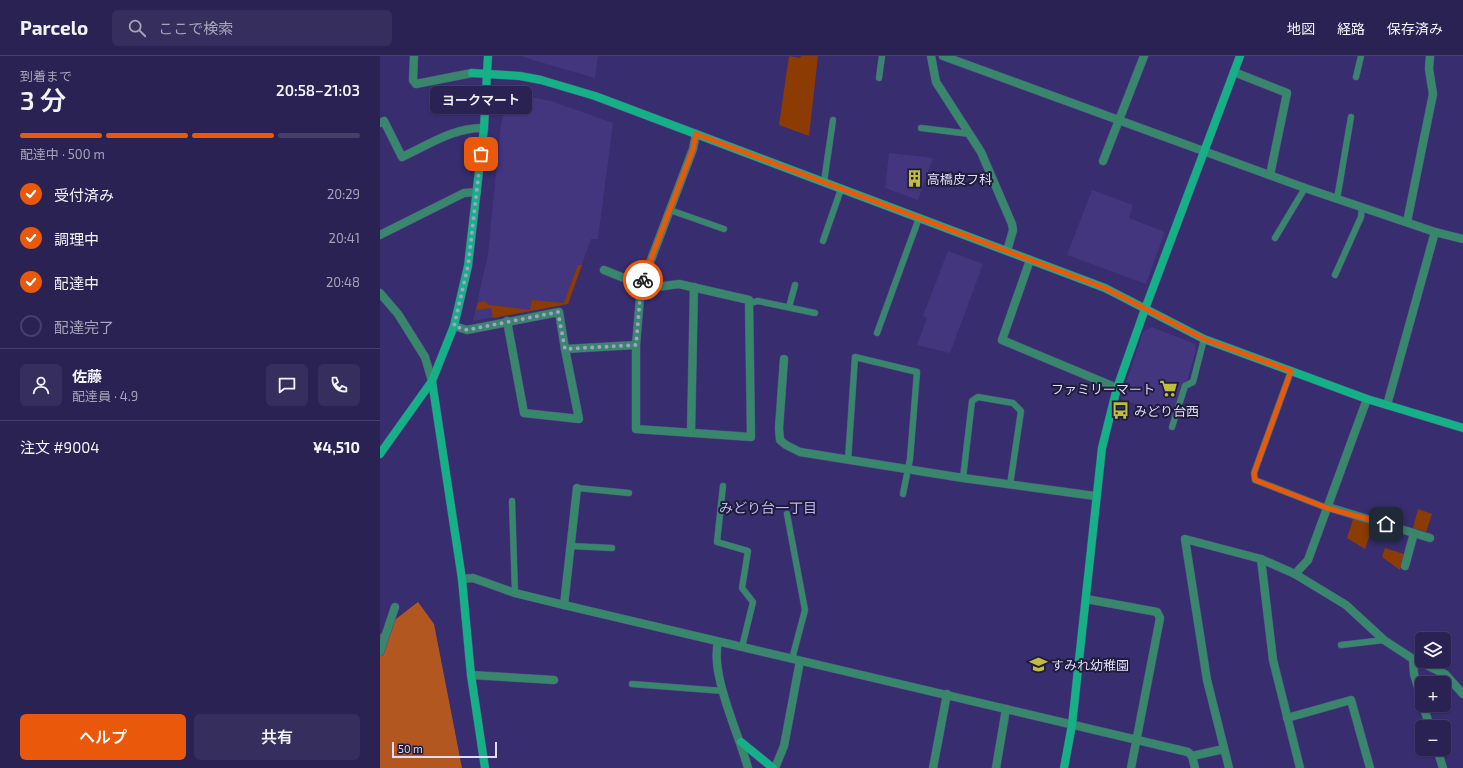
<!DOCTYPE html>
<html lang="ja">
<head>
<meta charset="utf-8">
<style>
	:root { --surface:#2a2253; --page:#362f5d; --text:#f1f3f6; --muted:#a5a4b8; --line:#463f6a; --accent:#ea580c }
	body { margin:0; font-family:"Exo 2","Noto Sans JP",sans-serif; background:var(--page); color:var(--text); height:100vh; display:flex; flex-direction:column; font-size:15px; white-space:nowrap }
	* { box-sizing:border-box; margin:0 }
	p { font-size:13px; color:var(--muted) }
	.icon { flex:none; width:22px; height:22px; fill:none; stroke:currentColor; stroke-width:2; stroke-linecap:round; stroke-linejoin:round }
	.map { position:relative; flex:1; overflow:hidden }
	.details { display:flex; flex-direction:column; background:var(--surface); width:380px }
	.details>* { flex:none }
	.tools { position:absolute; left:1035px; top:576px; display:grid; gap:8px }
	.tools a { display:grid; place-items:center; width:36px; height:36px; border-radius:6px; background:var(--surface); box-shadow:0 1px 3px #0004,0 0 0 1px var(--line); font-size:20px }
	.scale { position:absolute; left:12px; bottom:10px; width:105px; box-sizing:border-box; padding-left:4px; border:2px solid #dddcfc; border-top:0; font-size:11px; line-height:14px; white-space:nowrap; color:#dddcfc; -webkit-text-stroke:3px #201c39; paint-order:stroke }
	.pin { position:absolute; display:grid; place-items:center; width:34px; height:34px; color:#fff; margin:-17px; border-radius:8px; box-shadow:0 2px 6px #0006 }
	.courier { position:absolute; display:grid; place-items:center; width:40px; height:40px; margin:-20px; border:3px solid #ea580c; border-radius:50%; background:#fff; color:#222; box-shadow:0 1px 5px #0007 }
	.bubble { position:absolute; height:28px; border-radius:6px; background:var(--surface); box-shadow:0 1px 3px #0004,0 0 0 1px var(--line); font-size:13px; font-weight:600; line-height:28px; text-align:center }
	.head em { font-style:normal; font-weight:600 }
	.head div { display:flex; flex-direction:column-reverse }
	.head { display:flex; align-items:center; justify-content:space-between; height:68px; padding:0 20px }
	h1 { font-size:26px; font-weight:600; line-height:30px }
	.bar { display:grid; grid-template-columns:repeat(4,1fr); gap:6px 4px; align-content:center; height:48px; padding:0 20px }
	.bar i { height:5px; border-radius:3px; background:var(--line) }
	.bar .current { background:var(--accent) }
	.bar p { grid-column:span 4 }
	.line { display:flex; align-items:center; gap:10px; padding:0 20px; border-top:1px solid var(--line) }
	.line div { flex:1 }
	.round { display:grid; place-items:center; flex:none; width:42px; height:42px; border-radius:6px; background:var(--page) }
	ol { padding:0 20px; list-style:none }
	li { display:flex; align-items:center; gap:12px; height:44px }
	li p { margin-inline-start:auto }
	li .icon { padding:4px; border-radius:50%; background:var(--accent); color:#fff; stroke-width:4 }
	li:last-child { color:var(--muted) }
	li i { width:22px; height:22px; border:2px solid var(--line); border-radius:50% }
	.cta { display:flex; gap:8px; margin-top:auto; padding:8px 20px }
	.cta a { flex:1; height:46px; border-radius:6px; background:var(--accent); color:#fff; font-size:16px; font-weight:600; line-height:46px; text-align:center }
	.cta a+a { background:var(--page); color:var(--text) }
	header { display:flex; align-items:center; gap:24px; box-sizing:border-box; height:56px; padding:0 20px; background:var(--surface); border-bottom:1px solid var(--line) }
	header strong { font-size:19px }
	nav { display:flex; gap:22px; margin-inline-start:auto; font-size:14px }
	.search { width:280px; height:36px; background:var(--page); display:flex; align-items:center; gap:10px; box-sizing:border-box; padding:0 14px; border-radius:6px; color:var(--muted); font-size:15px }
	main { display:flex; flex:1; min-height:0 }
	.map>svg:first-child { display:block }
	.built { fill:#43367f }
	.green { fill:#8c3c02 }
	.forest { fill:#b35721 }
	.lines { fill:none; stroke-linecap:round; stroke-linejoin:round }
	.lane-casing { stroke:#524986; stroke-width:7 }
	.street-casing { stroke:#524986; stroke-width:9 }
	.secondary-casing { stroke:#524986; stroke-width:9 }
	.lane { stroke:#38866b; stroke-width:6 }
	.street { stroke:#38866b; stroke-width:8 }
	.secondary { stroke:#16b086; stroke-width:8 }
	.done { stroke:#a39fcb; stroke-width:4; stroke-dasharray:0 7.2 }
	.route { stroke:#ea580c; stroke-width:5 }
	.labels { text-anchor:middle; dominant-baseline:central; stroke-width:4; stroke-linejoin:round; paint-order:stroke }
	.poi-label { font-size:13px; fill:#dddcfc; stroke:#201c39; text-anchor:start }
	.neighbourhood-label { font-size:14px; fill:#bab6f4; stroke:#201c39 }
</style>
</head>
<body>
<header>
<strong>Parcelo</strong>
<div class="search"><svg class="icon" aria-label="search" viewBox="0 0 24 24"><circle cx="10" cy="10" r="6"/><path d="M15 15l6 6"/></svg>ここで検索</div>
<nav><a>地図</a><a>経路</a><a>保存済み</a></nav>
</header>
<main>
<section class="details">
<div class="head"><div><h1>3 分</h1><p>到着まで</p></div><em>20:58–21:03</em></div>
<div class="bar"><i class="current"></i><i class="current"></i><i class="current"></i><i></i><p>配達中 · 500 m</p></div>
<ol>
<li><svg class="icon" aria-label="check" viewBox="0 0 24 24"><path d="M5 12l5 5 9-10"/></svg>受付済み<p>20:29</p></li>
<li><svg class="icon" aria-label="check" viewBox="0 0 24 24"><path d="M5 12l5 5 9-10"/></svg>調理中<p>20:41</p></li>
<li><svg class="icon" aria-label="check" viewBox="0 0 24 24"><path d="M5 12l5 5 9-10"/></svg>配達中<p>20:48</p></li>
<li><i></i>配達完了</li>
</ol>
<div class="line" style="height:72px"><a class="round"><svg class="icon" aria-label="person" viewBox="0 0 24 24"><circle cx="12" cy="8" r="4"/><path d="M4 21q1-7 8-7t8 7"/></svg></a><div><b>佐藤</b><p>配達員 · 4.9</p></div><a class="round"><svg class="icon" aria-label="chat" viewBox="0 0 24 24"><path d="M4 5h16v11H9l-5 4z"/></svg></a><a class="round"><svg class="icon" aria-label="phone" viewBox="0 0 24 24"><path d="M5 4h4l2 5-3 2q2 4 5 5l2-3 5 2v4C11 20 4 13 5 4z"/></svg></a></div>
<div class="line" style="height:52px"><div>注文 #9004</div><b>¥4,510</b></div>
<div class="cta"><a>ヘルプ</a><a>共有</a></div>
</section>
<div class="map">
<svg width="1083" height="712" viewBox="0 0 1083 712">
	<rect width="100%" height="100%" fill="#382d6f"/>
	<g class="built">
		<polygon points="142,0 218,0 215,22 153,4"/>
		<polygon points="139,42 156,42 171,45 233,67 218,183 211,183 188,248 93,265 108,198 121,68 126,51"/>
		<polygon points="509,97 553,102 538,144 505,132"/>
		<polygon points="712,134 753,149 749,162 785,176 766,228 687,199"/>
		<polygon points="568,195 603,208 570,297 537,289 547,262 543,260"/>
		<polygon points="772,271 815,288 816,294 806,328 793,361 741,343 763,276"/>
	</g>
	<g class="green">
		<polygon points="409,0 420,2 421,0 438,0 429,80 399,69"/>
		<polygon points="198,209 202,209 188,248 113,262 111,252 96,254 98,247 104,245 109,249 150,254 152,244 184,247"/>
		<polygon points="1038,453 1052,458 1046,476 1033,472"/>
		<polygon points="973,463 993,469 985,493 967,482"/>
		<polygon points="1005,492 1024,498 1020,514 1002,501"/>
	</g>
	<polygon class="forest" points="38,546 54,568 82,712 0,712 0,579 7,570"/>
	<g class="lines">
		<defs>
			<g id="lane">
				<polyline points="976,21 981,0"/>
				<polyline points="499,22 502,0"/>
				<polyline points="541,72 590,78"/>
				<polyline points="444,126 453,64"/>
				<polyline points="957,143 971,61"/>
				<polyline points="290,154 344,173"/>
				<polyline points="895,182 925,132"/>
				<polyline points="443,185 461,133"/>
				<polyline points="955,219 981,161 982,151"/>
				<polyline points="370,247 378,245 435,257"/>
				<polyline points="409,251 415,229"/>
				<polyline points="497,277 539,162"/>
				<polyline points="911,315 874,417 875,424 947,452"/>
				<polyline points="792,371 805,330 813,326 824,283"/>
				<polyline points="468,404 475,301 537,316 530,403 523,438"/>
				<polyline points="583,422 592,345 598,341 633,347 641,355 630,429"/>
				<polyline points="343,430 337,486 368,495 362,532 373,546 362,591"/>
				<polyline points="197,432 249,437"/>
				<polyline points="132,445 135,537"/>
				<polyline points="407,458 425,554 412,603"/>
				<polyline points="191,490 232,492"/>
				<polyline points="961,589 1004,584"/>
				<polyline points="252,628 343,635"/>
			</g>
			<g id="street">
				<polyline points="34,0 33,24 36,28 92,17"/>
				<polyline points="551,0 556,26 601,96 632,168 633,174 627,195"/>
				<polyline points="563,0 925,132 1055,176 1083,183"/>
				<polyline points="854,16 907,37 890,119"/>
				<path d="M0 67 4 65 22 101C48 89 75 71 104 72"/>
				<polyline points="723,105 764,0"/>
				<polyline points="1027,166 1053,38 1049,13 1050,0"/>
				<polyline points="0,179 84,137 97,136"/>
				<polyline points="650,204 622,284 737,332"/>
				<polyline points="224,214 269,232 299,228 369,244 371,381 256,373 256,289 261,230 313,93 316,78"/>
				<polyline points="0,237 18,258 45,301 52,325"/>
				<polyline points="127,265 144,357 199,363 185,293"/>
				<polyline points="74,270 87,274 179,256 185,293 256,289"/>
				<polyline points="404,303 399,372 400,384 406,389 420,396 583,422 715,440"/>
				<polyline points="1007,349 1055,176"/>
				<polyline points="311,377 314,231"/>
				<polyline points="948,451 1050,482"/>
				<polyline points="881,503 893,604 920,712"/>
				<polyline points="1025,510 1034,477"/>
				<polyline points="915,518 928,504 987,343"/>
				<polyline points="82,523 93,522 135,537 184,549 808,696 812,700 815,712"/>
				<polyline points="706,543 777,556 780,562 751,712"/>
				<polyline points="184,549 197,432"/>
				<path d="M338 586C330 619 359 678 368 712"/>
				<polyline points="0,596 15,551"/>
				<polyline points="1033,603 1034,618 1042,644"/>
				<polyline points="91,619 174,624"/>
				<polyline points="1043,649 1050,671"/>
				<polyline points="907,662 971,644 990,712"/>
				<polyline points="1057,693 1063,712"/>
				<polyline points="812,700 844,693"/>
				<polyline points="395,712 404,690 420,605"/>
				<polyline points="553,712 567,638"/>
				<polyline points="616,712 626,653"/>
				<polyline points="849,712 827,624 805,483 881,503 915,518 966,549 1004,584 1033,603 1065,618 1083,638"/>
			</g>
			<g id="secondary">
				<polyline points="92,17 140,20 161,24 215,40 725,232 824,283 987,343 1083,372"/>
				<polyline points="52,325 82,523 91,619 105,712"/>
				<polyline points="0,398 52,325 74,270 88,210 104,72 108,0"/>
				<polyline points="361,686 393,712"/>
				<polyline points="684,712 692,669 722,392 737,332 765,253 860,0"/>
			</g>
		</defs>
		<use href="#lane" class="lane-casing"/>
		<use href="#street" class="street-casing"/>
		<use href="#secondary" class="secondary-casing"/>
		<use href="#lane" class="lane"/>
		<use href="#street" class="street"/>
		<use href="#secondary" class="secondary"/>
	</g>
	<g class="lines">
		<polyline class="done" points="101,98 88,210 74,270 87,274 178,256 185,293 256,289 261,230 263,224"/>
		<polyline class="route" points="263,224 313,93 316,78 725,232 824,283 911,315 874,417 875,424 947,452 1006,468"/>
	</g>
	<defs>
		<symbol id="building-bare" viewBox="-9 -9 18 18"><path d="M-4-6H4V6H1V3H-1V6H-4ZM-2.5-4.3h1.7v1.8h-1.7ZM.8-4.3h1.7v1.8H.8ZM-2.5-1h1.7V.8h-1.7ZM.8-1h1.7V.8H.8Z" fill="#c1bd40" stroke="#201c39" stroke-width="2.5" paint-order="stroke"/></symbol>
		<symbol id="supermarket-bare" viewBox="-9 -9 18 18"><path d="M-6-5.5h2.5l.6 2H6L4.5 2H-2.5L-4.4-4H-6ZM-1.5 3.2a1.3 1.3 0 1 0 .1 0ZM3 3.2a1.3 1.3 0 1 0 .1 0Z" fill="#c1bd40" stroke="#201c39" stroke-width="2.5" paint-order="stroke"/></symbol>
		<symbol id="bus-bare" viewBox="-9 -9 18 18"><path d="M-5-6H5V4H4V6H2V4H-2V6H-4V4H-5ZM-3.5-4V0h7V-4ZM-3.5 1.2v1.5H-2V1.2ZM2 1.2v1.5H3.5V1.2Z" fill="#c1bd40" stroke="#201c39" stroke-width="2.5" paint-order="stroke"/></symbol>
		<symbol id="school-bare" viewBox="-9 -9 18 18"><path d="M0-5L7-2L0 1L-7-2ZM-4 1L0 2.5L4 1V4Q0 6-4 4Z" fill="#c1bd40" stroke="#201c39" stroke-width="2.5" paint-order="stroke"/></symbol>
	</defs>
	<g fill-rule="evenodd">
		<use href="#building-bare" x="522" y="110" width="25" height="25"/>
		<use href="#supermarket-bare" x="776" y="320" width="25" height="25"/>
		<use href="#bus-bare" x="728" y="342" width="25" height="25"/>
		<use href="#school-bare" x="646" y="596" width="25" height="25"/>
	</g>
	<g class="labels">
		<g class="poi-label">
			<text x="547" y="123">高橋皮フ科</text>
			<text x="775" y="333" text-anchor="end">ファミリーマート</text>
			<text x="754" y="355">みどり台西</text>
			<text x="671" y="609">すみれ幼稚園</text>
		</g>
		<g class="neighbourhood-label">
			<text x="388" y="451">みどり台一丁目</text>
		</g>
	</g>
</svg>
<div class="tools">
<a><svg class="icon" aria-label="layers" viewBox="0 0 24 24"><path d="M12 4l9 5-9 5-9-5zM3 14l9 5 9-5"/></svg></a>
<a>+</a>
<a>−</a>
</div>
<div class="scale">50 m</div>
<div class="pin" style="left:101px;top:98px;background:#ea580c"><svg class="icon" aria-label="bag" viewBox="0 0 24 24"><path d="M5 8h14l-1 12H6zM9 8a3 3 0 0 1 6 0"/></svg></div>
<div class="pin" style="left:1006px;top:468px;background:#1f2937"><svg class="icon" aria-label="home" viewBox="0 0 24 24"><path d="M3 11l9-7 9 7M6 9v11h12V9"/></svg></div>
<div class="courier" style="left:263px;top:224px"><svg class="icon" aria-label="bike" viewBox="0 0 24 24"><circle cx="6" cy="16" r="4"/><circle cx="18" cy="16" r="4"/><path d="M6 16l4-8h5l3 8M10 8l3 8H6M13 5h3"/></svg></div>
<div class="bubble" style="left:50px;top:30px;width:102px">ヨークマート</div>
</div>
</main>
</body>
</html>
